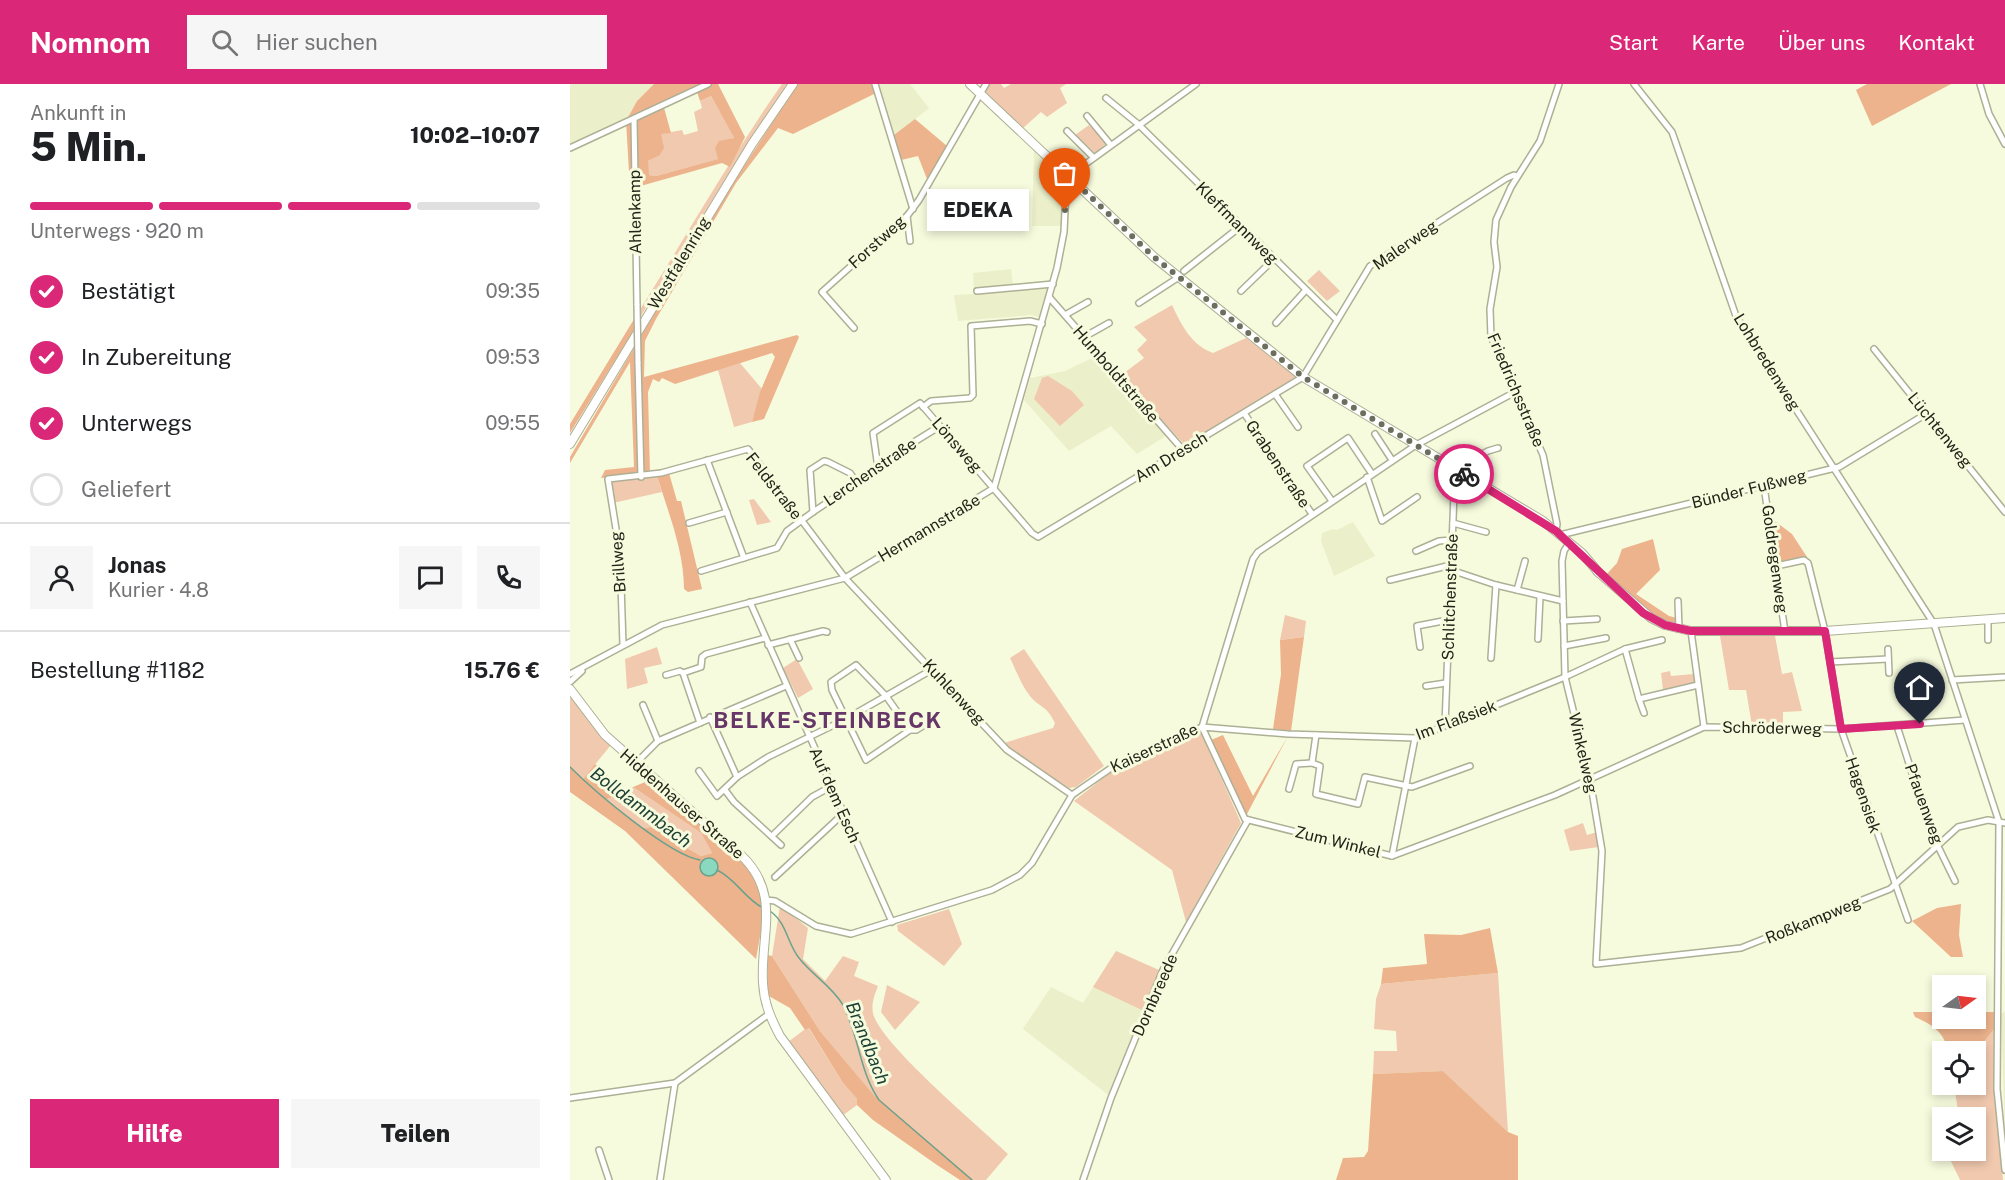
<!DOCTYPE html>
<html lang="de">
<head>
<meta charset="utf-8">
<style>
	:root { --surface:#fff; --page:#f6f6f6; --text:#202124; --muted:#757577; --line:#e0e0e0; --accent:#db2777 }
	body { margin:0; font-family:"Public Sans",sans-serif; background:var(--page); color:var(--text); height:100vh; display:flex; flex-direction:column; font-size:22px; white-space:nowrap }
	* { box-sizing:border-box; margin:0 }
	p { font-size:20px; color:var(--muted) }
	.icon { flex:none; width:33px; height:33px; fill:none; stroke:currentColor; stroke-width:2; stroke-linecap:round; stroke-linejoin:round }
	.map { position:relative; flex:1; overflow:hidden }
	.panel { display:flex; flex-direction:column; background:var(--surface); width:570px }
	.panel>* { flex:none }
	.needle { width:39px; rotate:76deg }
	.fabs { position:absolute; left:1362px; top:891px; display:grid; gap:12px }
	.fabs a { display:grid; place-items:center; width:54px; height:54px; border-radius:0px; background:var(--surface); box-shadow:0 3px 9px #0003; font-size:30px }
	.pin { position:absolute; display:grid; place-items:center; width:51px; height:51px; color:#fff; margin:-62px -26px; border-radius:50% 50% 50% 0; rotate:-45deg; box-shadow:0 0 6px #0007 }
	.pin .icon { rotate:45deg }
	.courier { position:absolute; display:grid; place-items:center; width:60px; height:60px; margin:-30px; border:4px solid #db2777; border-radius:50%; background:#fff; color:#222; box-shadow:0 2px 8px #0007 }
	.bubble { position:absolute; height:42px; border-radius:0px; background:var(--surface); box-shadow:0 3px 9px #0003; font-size:20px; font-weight:800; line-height:42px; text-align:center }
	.summary em { font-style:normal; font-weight:800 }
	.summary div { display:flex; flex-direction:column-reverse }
	.summary { display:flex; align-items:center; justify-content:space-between; height:102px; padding:0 30px }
	h1 { font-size:39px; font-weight:800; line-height:45px }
	.bar { display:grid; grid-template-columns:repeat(4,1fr); gap:9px 6px; align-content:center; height:72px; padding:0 30px }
	.bar i { height:8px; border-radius:4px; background:var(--line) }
	.bar .on { background:var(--accent) }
	.bar p { grid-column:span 4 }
	.line { display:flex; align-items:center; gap:15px; padding:0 30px; border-top:2px solid var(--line) }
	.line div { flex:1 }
	.round { display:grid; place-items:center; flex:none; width:63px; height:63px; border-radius:0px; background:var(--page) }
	ol { padding:0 30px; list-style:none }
	li { display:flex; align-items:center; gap:18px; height:66px }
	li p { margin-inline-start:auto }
	li .icon { padding:6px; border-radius:50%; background:var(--accent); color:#fff; stroke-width:4 }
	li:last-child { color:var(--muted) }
	li i { width:33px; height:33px; border:3px solid var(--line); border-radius:50% }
	.primary-button { display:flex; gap:12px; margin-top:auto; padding:12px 30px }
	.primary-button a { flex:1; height:69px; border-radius:0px; background:var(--accent); color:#fff; font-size:24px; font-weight:800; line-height:69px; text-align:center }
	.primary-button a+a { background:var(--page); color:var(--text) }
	header { display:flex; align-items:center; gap:36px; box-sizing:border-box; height:84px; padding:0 30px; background:var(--accent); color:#fff }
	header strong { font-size:28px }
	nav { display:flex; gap:33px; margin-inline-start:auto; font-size:21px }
	.search { width:420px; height:54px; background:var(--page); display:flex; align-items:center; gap:15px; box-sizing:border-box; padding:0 21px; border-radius:0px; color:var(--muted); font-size:22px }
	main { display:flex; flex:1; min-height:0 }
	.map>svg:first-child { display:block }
	.built { fill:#ebf0ca }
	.green { fill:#f1c9af }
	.forest { fill:#edb38d; fill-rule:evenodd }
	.water { fill:#8ad8bf; stroke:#6ba28d; stroke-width:1.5 }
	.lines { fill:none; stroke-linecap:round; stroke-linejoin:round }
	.stream { stroke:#6ba28d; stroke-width:1.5 }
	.street-casing { stroke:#adb094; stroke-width:8 }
	.secondary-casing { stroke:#adb094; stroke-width:10 }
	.street { stroke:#fff; stroke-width:5 }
	.secondary { stroke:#fff; stroke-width:8 }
	.street-bridge-casing { stroke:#adb094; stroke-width:8; stroke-linecap:butt }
	.street-bridge { stroke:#fff; stroke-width:5 }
	.done { stroke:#6d6f5e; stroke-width:6; stroke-dasharray:0 10.8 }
	.route { stroke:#db2777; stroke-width:8 }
	.labels { text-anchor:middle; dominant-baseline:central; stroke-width:6; stroke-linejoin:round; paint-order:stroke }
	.street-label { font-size:16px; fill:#232419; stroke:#f7fbdd }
	.water-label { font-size:18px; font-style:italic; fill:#1d4136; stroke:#f7fbdd }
	.district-label { font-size:22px; font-weight:bold; letter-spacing:1.5px; fill:#663669; stroke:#f7fbdd }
</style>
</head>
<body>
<header>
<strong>Nomnom</strong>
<div class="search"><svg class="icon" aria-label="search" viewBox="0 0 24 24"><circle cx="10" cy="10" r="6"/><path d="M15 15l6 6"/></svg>Hier suchen</div>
<nav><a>Start</a><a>Karte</a><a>Über uns</a><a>Kontakt</a></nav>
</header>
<main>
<section class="panel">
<div class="summary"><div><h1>5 Min.</h1><p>Ankunft in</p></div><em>10:02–10:07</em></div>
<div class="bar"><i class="on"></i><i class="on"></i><i class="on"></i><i></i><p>Unterwegs · 920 m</p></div>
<ol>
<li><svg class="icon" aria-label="check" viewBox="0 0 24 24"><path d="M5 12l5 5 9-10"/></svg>Bestätigt<p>09:35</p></li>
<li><svg class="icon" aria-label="check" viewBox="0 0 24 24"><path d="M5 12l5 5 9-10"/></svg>In Zubereitung<p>09:53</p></li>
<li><svg class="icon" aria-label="check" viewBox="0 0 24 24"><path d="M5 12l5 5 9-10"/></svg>Unterwegs<p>09:55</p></li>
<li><i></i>Geliefert</li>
</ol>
<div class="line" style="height:108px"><a class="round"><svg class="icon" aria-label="person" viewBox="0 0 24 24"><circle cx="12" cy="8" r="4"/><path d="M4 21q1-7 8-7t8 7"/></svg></a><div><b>Jonas</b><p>Kurier · 4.8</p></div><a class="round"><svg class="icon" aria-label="chat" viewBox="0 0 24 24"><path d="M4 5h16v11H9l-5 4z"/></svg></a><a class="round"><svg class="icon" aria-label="phone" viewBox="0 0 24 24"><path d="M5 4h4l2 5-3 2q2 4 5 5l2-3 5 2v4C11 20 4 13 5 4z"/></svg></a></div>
<div class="line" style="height:78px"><div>Bestellung #1182</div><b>15.76 €</b></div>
<div class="primary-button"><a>Hilfe</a><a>Teilen</a></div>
</section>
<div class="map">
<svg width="1435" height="1096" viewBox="0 0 1435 1096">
	<rect width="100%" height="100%" fill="#f7fbdd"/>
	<g class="built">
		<polygon points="0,0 84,0 67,17 57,36 0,61"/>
		<polygon points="310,0 340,0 359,24 323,53 308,2"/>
		<polygon points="469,60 507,95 507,100 496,115 492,142 462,142 464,66"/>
		<polygon points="441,185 443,201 481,198 471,234 462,231 388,237 384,211 404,210 403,189"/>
		<polygon points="526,272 572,323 596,352 567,370 541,342 499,367 454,316 460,294 495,287"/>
		<polygon points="783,438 805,472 764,492 751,457 752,449 763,445 767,446"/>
		<polygon points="546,867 591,887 541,1008 537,1010 453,945 481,903 513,919"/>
		<polygon points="1435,927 1435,1053 1431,930"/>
	</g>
	<g class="green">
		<path d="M212 0H217L175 63 69 235V227C117 151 161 73 212 0Z"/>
		<polygon points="419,0 431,0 434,4 441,0 496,0 490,4 497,19 477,33 471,28 452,45 415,10"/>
		<polygon points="141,12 164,54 155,57 149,75 86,92 78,91 78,77 89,72 91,50 112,46 114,51 128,47 124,28 132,24 130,17"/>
		<polygon points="519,41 537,59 525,69 505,51"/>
		<polygon points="749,186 770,207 757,217 737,197"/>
		<path d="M602 221C611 240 621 261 643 269L676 254 729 294 615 361 550 292 574 274 567 266 577 256 564 243Z"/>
		<polygon points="170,279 192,305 182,338 164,343 148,286"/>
		<polygon points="478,292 502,307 514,321 490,342 464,315 472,294"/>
		<polygon points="87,392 92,408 43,419 42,397"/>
		<polygon points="184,415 201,438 187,441 179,416"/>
		<polygon points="715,531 736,537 734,553 710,556"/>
		<polygon points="1150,552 1205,552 1212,590 1222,588 1232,627 1213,628 1213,643 1182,642 1176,606 1159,606"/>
		<polygon points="87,563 92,580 74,584 78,599 57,605 55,575"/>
		<path d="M454 565 534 682 506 703 499 704 444 670 434 659 483 644 485 639C476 620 469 624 460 612 451 601 446 586 440 574Z"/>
		<polygon points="227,575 243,605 228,614 213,584"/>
		<polygon points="1100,587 1101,592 1124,590 1124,598 1093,606 1091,589"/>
		<polygon points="0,613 41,661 13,695 0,681"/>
		<polygon points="631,648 671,739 616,838 602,786 504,717 547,683"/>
		<polygon points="63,703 131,749 142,769 131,772 81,743 73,744 36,714"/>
		<polygon points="1013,739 1017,751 1027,748 1029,763 1000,767 994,746"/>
		<path d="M210 822 238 844 233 875 255 897 273 872 289 878 284 892 308 902C305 910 301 919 303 929 309 959 412 1045 438 1070L416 1096H404L304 1011 250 947 202 872Z"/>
		<polygon points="379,825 392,860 374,882 328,847 327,841"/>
		<polygon points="546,867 591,887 574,927 523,903"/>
		<polygon points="928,889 938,1048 873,987 803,990 804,967 827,967 826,947 804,945 806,915 811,900"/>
		<polygon points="317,901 350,918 325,946 311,928"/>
		<polygon points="238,943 273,999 287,1015 287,1021 272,1032 218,958"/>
		<polygon points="1425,944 1424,1004 1433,1096 1390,1096 1376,1067 1406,1066 1406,1034 1389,1033 1384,1001 1406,1000 1406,968"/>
	</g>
	<g class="forest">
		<path d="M84 0H148L175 53 160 83 152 79 60 105 56 37 67 17ZM126 5 130 17 141 12 164 54 149 57 145 64 148 75 86 92 79 91 78 77 89 72 94 64 91 50 101 49 93 20Z"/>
		<polygon points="227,0 303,0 306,9 223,50 208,44 166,99 86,235 75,257 74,293 227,251 229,253 194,335 182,338 190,308 205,273 202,269 105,300 92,294 89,298 83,295 78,308 80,390 31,394 35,386 64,383 60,278 0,379 0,373 135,143"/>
		<polygon points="1297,0 1381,0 1302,42 1286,6"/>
		<polygon points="345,35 377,62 357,95 348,72 327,77 320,54"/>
		<polygon points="69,227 69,235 62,249 0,349 0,340"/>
		<path d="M99 389 107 417H111L132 505 118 508 114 505C114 466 98 428 87 392Z"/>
		<polygon points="1202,435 1222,450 1237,473 1208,478"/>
		<polygon points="1083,455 1090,486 1066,510 1099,532 1107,534 1107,542 1086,534 1036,491 1047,479 1052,465"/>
		<polygon points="734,553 721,647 703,645 711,590 710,556"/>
		<polygon points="653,651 683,712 718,652 676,732 641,656"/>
		<polygon points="25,680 56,707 37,715 73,744 81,743 131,772 142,769 131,749 63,703 80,696 180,785 191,810 193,836 186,875 55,747 0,708 0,681 13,695"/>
		<polygon points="1391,820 1389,851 1393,873 1381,873 1342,837 1367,824"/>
		<polygon points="920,844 928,889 811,900 813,884 857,880 854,850 891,851"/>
		<polygon points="198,871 202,872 250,947 304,1011 404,1096 390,1096 367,1081 303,1036 287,1021 287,1015 273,999 239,944 235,946 220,924 197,911"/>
		<path d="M1343 928H1372V934H1406V928H1424L1425 944 1406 968 1378 967C1374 948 1363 941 1345 933Z"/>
		<polygon points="873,987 938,1048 948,1052 948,1096 766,1096 773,1074 794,1073 798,1067 803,990"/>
	</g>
	<circle class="water" cx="139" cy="783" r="9"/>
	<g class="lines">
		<g class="stream">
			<path d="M0 683C24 707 99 771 130 776"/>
			<path d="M147 786C166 795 174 814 193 824"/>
			<path d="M200 827C217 839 217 859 229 874 242 891 262 902 273 921 289 951 289 987 309 1016L402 1096"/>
		</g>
		<defs>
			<g id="street">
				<polyline points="305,0 343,125"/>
				<polyline points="1064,0 1102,48 1166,232 1364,540 1429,738 1427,1005 1435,1086"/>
				<polyline points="1410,0 1419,30 1435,60"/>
				<polyline points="536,14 568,40 767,236"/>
				<polyline points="517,32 540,60"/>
				<polyline points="64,35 67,221"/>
				<polyline points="497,47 523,73"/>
				<polyline points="0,64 138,0"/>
				<polyline points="499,92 626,0"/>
				<polyline points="337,132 340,157"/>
				<polyline points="614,187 671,142"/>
				<polyline points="407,207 483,200"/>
				<polyline points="671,207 704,175"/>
				<polyline points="479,213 613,366"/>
				<polyline points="569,219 609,193"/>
				<polyline points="495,231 518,218"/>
				<polyline points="706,239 736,206"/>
				<polyline points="284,244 252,208 337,132 349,116 416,0"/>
				<polyline points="514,253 539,239"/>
				<polyline points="1304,265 1435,428"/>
				<polyline points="68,278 71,393"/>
				<polyline points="705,310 728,343"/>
				<polyline points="353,323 361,317 400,314 403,311 401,242 460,237 472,240"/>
				<polyline points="674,329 742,430"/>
				<polyline points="805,350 822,376"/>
				<polyline points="137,376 174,474"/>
				<polyline points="308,384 303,349 350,319 462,449 468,453 733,293 800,182 937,94 944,91 947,92"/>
				<polyline points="797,393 812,437 847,413"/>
				<polyline points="1194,402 1215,548"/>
				<polyline points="762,417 737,382 778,354 802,390"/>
				<polyline points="243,428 240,386 254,377 258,378 280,389 287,399"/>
				<polyline points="119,439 157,428"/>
				<polyline points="883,439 916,448"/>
				<polyline points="986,447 987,440 973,371 921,253 920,225 927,183 924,158 926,136 941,103 970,57 989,0"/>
				<polyline points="990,451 1269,383 1356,330"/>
				<polyline points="999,459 994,467 992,477 995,593 1020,695 1032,767 1026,880 1171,864 1320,805 1388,743 1418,736 1435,739"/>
				<polyline points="846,467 869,457 882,456"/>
				<polyline points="1206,482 1234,476 1238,479 1255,547 1271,645 1338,836"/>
				<polyline points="881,486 926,501 993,517"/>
				<polyline points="131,487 207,464 217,447 243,428 301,389 315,376 370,342"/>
				<polyline points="820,496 881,481"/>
				<polyline points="947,506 955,477"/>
				<polyline points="1108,517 1109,545"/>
				<polyline points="180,518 322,838"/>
				<polyline points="993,537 1027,535"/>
				<polyline points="1121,547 1134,643"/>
				<polyline points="220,555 229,574"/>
				<polyline points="968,555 970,513"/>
				<polyline points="1092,556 1055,565 995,593 845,654 718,650 632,643 675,735 822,772 985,711 1134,643 1271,645 1395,636"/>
				<polyline points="1418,556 1418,535"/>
				<polyline points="53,561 50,470 38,395 91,389 178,365 275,494 437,666 502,711"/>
				<polyline points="198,561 253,547 257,548"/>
				<polyline points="994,562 1036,554"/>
				<polyline points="850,563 847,542 878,536"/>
				<polyline points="1055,565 1069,615 1128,601"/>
				<polyline points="1318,565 1319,589"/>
				<polyline points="921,574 926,501"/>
				<polyline points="1260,578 1318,575"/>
				<polygon points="286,581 316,612 340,646 296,676 262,606 261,598"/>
				<polyline points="0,590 92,541 275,494 424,404 487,184 494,148 496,104 501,94"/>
				<polyline points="96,591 110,587 113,589"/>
				<polyline points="1382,596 1435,593"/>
				<polyline points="0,598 12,587"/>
				<polyline points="856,602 876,599"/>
				<polyline points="1069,615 1074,629"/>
				<polyline points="73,621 88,657"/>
				<polyline points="140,633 167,693"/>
				<polyline points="130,639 113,589 131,583 132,573 136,570 195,554"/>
				<polyline points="875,641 885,384 918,367 928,364"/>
				<polyline points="1327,642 1361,748 1385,797"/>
				<polyline points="340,646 346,646 359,638"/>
				<polyline points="746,651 742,679 750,682 746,710 788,720 795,693 842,703 900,682"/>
				<polyline points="65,680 88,657 216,602"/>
				<polyline points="129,687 147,712 167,693 198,673 276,635 363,585"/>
				<polyline points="719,705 726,680 742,679"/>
				<polyline points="155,706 164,718 211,761"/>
				<polyline points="202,752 242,713 262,702"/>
				<polyline points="822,772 845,654"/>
				<polyline points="205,793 274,729"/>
				<polyline points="196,816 205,817 246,842 281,850 422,806 450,791 462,779 502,711 544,682 632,643 683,475 688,468 846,361 947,307"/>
				<polyline points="0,1014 105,999 199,930"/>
				<polyline points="29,1066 39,1096"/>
				<polyline points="90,1096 105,999"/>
				<polyline points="513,1096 541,1014 593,886 678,736"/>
			</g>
			<g id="secondary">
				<polyline points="400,0 584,173 733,293 973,437 1012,469 1029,489"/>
				<polyline points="0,360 182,60 223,0"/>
				<polyline points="1027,487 1081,534 1095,541 1121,547 1255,547 1435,534"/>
				<path d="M0 605 35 651 171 771C212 810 190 851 193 899 194 919 201 935 210 952L316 1096"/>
			</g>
		</defs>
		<use href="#street" class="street-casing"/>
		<use href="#secondary" class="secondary-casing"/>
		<use href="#street" class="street"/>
		<use href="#secondary" class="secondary"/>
		<defs>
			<polyline id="street-bridge" points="67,221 68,278"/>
		</defs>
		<use href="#street-bridge" class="street-bridge-casing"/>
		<use href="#street-bridge" class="street-bridge"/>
	</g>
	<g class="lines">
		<polyline class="done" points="495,126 495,114 506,99 584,173 733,293 894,390"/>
		<polyline class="route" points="894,390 986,447 1073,529 1095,541 1121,547 1255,547 1271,645 1350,640"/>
	</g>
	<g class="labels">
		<g class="street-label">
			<text transform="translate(65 128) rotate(-91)">Ahlenkamp</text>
			<text transform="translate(667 139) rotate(45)">Kleffmannweg</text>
			<text transform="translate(307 158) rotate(-42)">Forstweg</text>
			<text transform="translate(835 161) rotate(-35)">Malerweg</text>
			<text transform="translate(109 179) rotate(-59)">Westfalenring</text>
			<text transform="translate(1197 278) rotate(58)">Lohbredenweg</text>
			<text transform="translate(546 290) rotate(49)">Humboldtstraße</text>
			<text transform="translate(946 306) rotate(67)">Friedrichsstraße</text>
			<text transform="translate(1370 346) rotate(51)">Lüchtenweg</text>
			<text transform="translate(387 361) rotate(49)">Lönsweg</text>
			<text transform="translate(601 373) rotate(-31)">Am Dresch</text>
			<text transform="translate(708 380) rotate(56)">Grabenstraße</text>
			<text transform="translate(300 388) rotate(-34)">Lerchenstraße</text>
			<text transform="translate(204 402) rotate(52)">Feldstraße</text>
			<text transform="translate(1179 405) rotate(-14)">Bünder Fußweg</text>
			<text transform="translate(359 444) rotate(-31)">Hermannstraße</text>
			<text transform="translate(1205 475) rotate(82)">Goldregenweg</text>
			<text transform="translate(48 478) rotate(-94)">Brillweg</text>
			<text transform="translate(880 513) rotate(-88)">Schlitchenstraße</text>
			<text transform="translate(384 608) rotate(47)">Kuhlenweg</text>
			<text transform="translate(886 636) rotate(-21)">Im Flaßsiek</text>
			<text transform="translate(1202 644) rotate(1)">Schröderweg</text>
			<text transform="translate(584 664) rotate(-25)">Kaiserstraße</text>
			<text transform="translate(1013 669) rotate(77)">Winkelweg</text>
			<text transform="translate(265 711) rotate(66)">Auf dem Esch</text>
			<text transform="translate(1293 711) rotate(71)">Hagensiek</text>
			<text transform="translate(112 720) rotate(41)">Hiddenhauser Straße</text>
			<text transform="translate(1354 720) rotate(70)">Pfauenweg</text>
			<text transform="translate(768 758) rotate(14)">Zum Winkel</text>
			<text transform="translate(1243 836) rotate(-22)">Roßkampweg</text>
			<text transform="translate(585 911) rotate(-66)">Dornbreede</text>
		</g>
		<g class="water-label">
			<text transform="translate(71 723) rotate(37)">Bolldammbach</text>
			<text transform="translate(298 959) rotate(68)">Brandbach</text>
		</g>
		<g class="district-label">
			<text x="258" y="636">BELKE-STEINBECK</text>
		</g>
	</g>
</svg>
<div class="fabs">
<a><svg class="needle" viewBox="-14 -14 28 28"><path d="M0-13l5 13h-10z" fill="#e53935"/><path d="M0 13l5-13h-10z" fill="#757577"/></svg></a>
<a><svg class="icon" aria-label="locate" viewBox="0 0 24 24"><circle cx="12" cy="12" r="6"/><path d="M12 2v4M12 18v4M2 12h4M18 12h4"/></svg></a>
<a><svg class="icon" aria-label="layers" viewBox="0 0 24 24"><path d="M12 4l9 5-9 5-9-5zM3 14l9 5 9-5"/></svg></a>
</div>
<div class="pin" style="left:495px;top:126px;background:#ea580c"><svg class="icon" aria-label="bag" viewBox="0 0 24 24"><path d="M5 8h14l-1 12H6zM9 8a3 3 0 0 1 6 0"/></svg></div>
<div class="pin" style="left:1350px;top:640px;background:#1f2937"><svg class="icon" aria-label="home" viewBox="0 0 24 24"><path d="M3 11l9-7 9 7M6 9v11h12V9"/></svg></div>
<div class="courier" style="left:894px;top:390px"><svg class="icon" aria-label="bike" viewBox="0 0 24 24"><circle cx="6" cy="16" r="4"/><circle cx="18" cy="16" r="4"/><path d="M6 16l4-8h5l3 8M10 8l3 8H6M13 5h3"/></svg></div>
<div class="bubble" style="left:357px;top:105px;width:102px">EDEKA</div>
</div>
</main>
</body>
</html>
